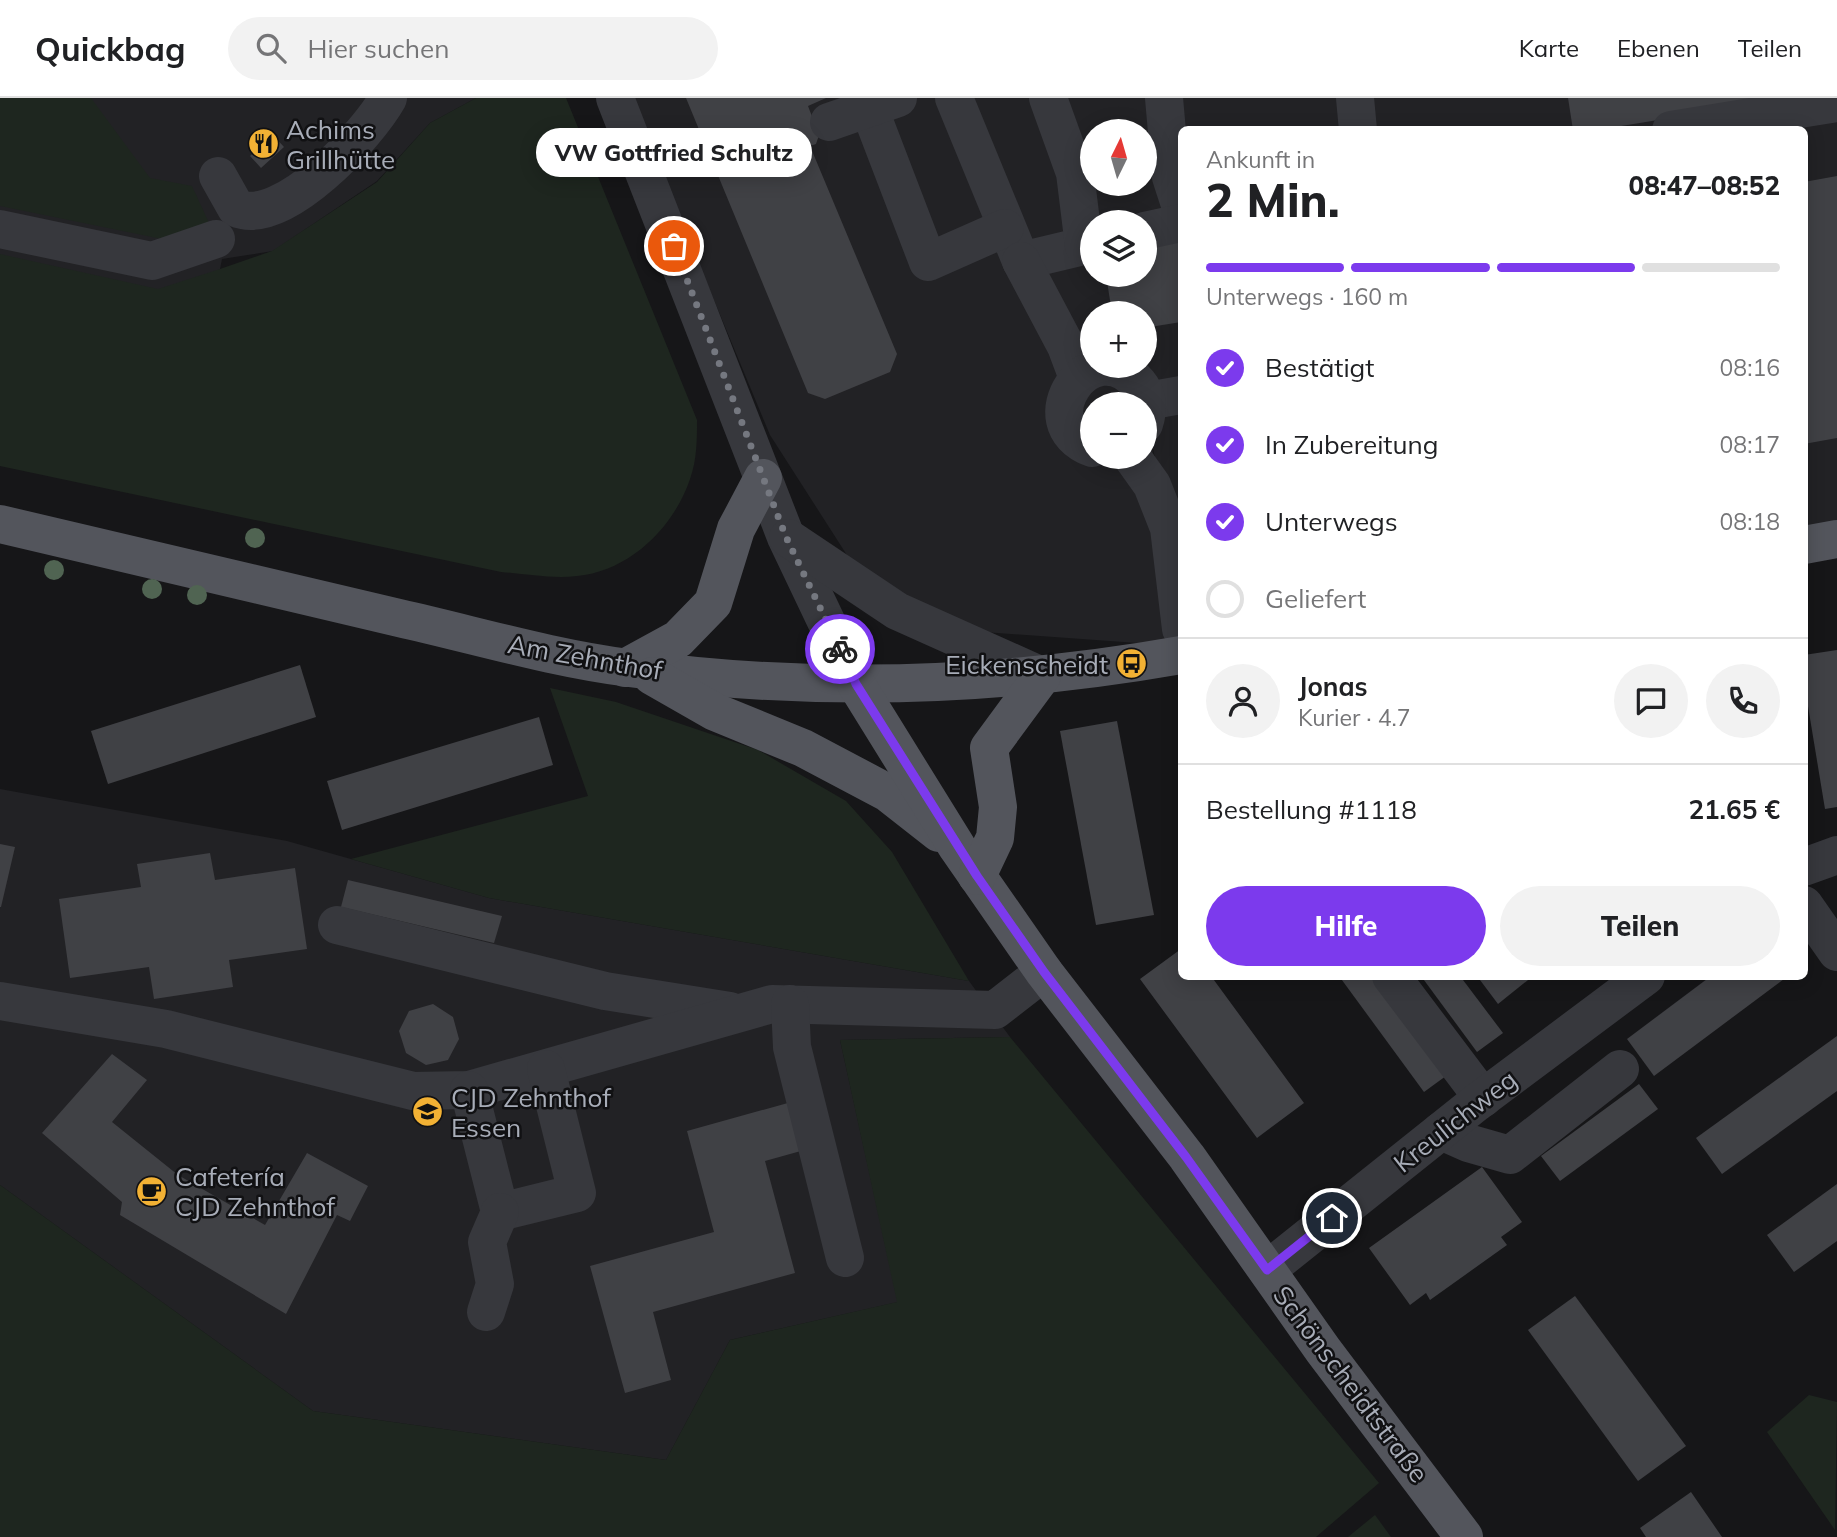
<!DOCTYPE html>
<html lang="de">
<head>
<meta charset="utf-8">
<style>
	:root { --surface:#fff; --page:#f2f2f2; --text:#202124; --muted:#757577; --line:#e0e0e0; --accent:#7c3aed }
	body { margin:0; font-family:Mulish,sans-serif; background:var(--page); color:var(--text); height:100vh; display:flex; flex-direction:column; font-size:26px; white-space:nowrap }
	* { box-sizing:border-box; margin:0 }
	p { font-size:23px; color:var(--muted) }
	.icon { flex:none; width:38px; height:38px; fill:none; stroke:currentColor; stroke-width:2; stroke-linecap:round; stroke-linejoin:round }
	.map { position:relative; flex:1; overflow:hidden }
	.details { position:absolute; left:1178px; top:28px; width:630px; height:854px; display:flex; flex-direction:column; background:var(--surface); border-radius:10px; box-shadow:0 4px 18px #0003 }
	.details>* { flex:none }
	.needle { width:46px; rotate:5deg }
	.controls { position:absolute; left:1080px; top:21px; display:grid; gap:14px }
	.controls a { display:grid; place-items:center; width:77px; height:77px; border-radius:50%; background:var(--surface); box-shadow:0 4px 18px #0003; font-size:35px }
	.pin { position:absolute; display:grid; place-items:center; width:60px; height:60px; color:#fff; margin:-30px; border:4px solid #fff; border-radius:50%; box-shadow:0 2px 7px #0007 }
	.courier { position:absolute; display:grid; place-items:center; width:70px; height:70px; margin:-35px; border:5px solid #7c3aed; border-radius:50%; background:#fff; color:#222; box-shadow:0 2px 9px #0007 }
	.bubble { position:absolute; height:49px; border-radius:24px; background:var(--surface); box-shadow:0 4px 18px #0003; font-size:23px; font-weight:800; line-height:49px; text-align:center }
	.summary em { font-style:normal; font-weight:800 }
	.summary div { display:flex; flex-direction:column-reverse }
	.summary { display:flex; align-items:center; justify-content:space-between; height:119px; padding:0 28px }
	h1 { font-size:46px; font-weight:800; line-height:52px }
	.bar { display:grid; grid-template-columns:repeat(4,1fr); gap:10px 7px; align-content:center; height:84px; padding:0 28px }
	.bar i { height:9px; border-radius:5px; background:var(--line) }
	.bar .active { background:var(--accent) }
	.bar p { grid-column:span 4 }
	.line { display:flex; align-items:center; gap:18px; padding:0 28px; border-top:2px solid var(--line) }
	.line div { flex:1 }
	.round { display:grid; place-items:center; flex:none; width:74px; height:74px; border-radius:37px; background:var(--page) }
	ol { padding:0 28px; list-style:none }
	li { display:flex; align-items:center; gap:21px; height:77px }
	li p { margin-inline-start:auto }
	li .icon { padding:7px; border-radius:50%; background:var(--accent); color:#fff; stroke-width:4 }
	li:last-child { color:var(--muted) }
	li i { width:38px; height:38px; border:4px solid var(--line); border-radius:50% }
	.button { display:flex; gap:14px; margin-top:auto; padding:14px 28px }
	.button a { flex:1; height:80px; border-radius:42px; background:var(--accent); color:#fff; font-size:28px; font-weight:800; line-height:80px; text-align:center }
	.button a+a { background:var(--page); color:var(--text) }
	header { display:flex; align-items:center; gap:42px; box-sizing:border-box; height:98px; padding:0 35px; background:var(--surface); border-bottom:2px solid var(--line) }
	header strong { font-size:33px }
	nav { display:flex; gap:38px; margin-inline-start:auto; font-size:24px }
	.search { width:490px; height:63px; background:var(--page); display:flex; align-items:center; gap:18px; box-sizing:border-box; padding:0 24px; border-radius:38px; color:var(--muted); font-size:26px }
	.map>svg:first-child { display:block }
	.built { fill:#222225; fill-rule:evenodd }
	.green { fill:#1e261f }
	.building { fill:#404145 }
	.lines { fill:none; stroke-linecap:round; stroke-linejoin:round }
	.minor { stroke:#37383d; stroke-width:38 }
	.major { stroke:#53555c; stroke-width:38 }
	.tree { fill:#506452 }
	.done { stroke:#757880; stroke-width:7; stroke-dasharray:0 12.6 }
	.route { stroke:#7c3aed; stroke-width:9 }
	.labels { text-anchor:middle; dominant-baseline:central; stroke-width:5; stroke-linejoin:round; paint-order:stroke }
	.poi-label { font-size:26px; fill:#a8adb8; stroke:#111113; text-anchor:start }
	.street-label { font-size:26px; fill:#a8adb8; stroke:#111113 }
</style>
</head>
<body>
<header>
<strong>Quickbag</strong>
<div class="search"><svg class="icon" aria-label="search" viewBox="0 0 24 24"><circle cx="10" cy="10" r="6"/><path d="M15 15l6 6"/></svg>Hier suchen</div>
<nav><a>Karte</a><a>Ebenen</a><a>Teilen</a></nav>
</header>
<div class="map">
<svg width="1837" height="1439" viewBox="0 0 1837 1439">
	<rect width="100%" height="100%" fill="#161618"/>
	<g class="built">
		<polygon points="0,0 476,0 430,25 377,83 273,153 222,161 220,171 0,345"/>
		<path d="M630 0H1837V435L1804 440V32H1181V504L1171 430 1151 342 1167 431 1179 548 970 533 861 479 770 337ZM1092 33H1144V86H1092ZM1092 124H1144V177H1092ZM1092 215H1144V268H1092ZM1092 306H1144V359H1092Z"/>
		<polygon points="0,691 287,743 489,800 969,883 1010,939 840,942 898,1204 730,1242 666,1362 313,1313 0,1087"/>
	</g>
	<g class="green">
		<polygon points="0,0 91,0 150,80 192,88 210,127 162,141 0,108"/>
		<path d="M476 0H566L697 322C697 341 697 362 690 381 674 429 630 473 577 478 553 481 526 476 501 474L0 368V156L158 191 220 171 272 153 377 84 430 25Z"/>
		<polygon points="550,590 616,604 758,652 846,703 892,754 969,883 489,800 351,761 588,698"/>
		<polygon points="1010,939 1379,1385 1316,1439 0,1439 0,1087 313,1313 666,1362 730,1242 897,1204 840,942"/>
		<polygon points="1809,1297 1837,1304 1835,1432 1767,1334"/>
		<polygon points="1375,1417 1391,1439 1348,1439"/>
	</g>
	<g class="building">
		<polygon points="686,0 826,0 808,8 819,37 816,46 810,48 897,256 890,274 825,301 808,295"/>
		<polygon points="1568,0 1785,0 1786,1 1597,32 1573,32"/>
		<polygon points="273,37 284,49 261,70 250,58"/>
		<polygon points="1837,78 1837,340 1804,346 1804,84"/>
		<polygon points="1181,144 1181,224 1144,230 1144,215 1112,215 1106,177 1144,177 1144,150"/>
		<polygon points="1837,552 1837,709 1825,711 1804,584 1804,557"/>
		<polygon points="300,567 316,619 108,686 91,633"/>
		<polygon points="539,619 553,667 342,732 327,683"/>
		<polygon points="1117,623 1154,817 1096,827 1060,633"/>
		<polygon points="0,746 15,749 1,809 0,809"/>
		<polygon points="210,755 215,782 295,770 307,851 229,862 233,889 154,901 149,869 70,880 59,801 141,789 137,766"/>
		<polygon points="348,782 502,818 494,845 341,809"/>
		<polygon points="1181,851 1181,878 1211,878 1304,1005 1257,1040 1140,881"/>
		<polygon points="1339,878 1378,878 1450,975 1424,994"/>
		<polygon points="1421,878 1460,878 1503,935 1477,954"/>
		<polygon points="1477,878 1533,878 1498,906"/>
		<polygon points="1711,878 1788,878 1654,978 1627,941"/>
		<polygon points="433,906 453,919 459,941 448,962 426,967 406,955 399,933 409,913"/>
		<polygon points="1837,938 1837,993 1722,1076 1696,1040"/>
		<polygon points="112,956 147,982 112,1024 178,1077 265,1127 307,1055 368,1088 350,1123 337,1117 286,1216 120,1117 122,1104 42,1035"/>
		<polygon points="1639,986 1658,1011 1560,1083 1541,1058"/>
		<polygon points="795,1003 808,1051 765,1063 795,1175 653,1214 671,1282 625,1295 590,1168 714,1134 687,1033"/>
		<polygon points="1482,1069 1522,1124 1501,1139 1507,1147 1430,1202 1426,1195 1410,1207 1369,1150"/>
		<polygon points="1837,1086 1837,1143 1794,1174 1767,1137"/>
		<polygon points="1575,1198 1686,1348 1638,1383 1528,1232"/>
		<polygon points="1691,1394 1722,1439 1646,1439 1640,1430"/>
	</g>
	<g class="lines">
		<g class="minor">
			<polyline points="615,0 786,439 856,586"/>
			<polyline points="954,0 1021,163 1092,146"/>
			<polyline points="1048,0 1075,75 1084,148"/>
			<polyline points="1164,0 1171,79 1181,110"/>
			<polyline points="1355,0 1358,32"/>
			<polyline points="869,10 928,164 1005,130"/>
			<polyline points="829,24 898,0"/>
			<polyline points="1671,32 1837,5"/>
			<path d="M218 78 236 110C283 130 367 37 388 0"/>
			<polyline points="0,131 152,163 216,141"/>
			<polyline points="1144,133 1181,125"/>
			<polyline points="1021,163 1066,248 1078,280"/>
			<polyline points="1147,303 1181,297"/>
			<path d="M1092 350C1027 326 1090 231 1138 285 1148 297 1149 311 1144 326"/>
			<polyline points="1132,359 1152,387 1169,430 1181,531"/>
			<polyline points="788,440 897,513 1042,578"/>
			<polyline points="1804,769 1837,757"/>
			<polyline points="1804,807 1837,854"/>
			<polyline points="337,827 605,893 730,913"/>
			<polyline points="1391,878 1483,1000"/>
			<polyline points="0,903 166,931 413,993 469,992 772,906 995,912 1044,874"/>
			<polyline points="790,906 792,949 845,1160"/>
			<polyline points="469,992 500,1114 577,1095 546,971"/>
			<polyline points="1441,1033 1468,1045 1510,1057 1620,971"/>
			<polyline points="1267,1172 1476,1005 1646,878"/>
			<polyline points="486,1214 495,1186 487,1144 500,1114"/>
		</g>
		<g class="major">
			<path d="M0 426C133 457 266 488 399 520 475 537 551 560 629 570 812 595 999 589 1181 557"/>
			<polyline points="1804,447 1837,441"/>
			<polyline points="625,570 678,541 713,505 736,431 763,380"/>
			<polyline points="652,578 715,614 803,650 888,695 939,735"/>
			<polyline points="856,586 957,749 1044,874 1187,1059 1323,1252 1464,1439"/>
			<polyline points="977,778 995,740 998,709 989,650 1042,578"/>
		</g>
	</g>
	<g class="tree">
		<circle cx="255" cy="440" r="10"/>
		<circle cx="54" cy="472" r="10"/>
		<circle cx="152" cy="491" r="10"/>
		<circle cx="197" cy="497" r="10"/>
	</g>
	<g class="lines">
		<polyline class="done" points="674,148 786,439 840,551"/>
		<polyline class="route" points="840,551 856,586 977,778 1044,874 1186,1059 1267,1172 1332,1120"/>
	</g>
	<defs>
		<symbol id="restaurant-disc" viewBox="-11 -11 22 22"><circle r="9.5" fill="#f2b134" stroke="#111113"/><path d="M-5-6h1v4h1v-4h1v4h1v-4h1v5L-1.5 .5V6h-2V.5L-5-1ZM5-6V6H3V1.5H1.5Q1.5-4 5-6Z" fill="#111"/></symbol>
		<symbol id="bus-disc" viewBox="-11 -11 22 22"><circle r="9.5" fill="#f2b134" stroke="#111113"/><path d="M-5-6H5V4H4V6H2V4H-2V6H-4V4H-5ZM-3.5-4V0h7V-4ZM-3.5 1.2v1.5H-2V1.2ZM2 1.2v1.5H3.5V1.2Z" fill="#111"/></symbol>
		<symbol id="school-disc" viewBox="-11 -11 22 22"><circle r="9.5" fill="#f2b134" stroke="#111113"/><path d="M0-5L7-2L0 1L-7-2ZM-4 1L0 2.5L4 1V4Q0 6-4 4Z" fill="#111"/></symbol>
		<symbol id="cafe-disc" viewBox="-11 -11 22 22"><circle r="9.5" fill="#f2b134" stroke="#111113"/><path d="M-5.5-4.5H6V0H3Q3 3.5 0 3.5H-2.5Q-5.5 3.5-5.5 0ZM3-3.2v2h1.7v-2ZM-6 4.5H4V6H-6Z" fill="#111"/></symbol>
	</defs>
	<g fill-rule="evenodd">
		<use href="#restaurant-disc" x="246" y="28" width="35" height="35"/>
		<use href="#bus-disc" x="1114" y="548" width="35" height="35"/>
		<use href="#school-disc" x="410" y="996" width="35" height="35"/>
		<use href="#cafe-disc" x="134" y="1076" width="35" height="35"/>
	</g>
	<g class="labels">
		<g class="poi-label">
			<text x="286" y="31">Achims<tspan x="286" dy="30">Grillhütte</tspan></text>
			<text x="1108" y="566" text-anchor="end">Eickenscheidt</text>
			<text x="451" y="999">CJD Zehnthof<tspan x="451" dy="30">Essen</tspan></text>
			<text x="175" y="1078">Cafetería<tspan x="175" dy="30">CJD Zehnthof</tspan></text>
		</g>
		<g class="street-label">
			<text transform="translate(585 559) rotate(10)">Am Zehnthof</text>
			<text transform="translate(1455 1023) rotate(-38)">Kreulichweg</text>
			<text transform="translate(1351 1286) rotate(53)">Schönscheidtstraße</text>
		</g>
	</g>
</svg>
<div class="controls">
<a><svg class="needle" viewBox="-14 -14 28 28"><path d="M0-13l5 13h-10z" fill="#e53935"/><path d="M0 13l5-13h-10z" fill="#757577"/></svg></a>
<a><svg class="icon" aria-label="layers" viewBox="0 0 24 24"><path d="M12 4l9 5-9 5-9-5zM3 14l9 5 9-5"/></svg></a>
<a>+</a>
<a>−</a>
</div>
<div class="pin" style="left:674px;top:148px;background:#ea580c"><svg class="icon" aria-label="bag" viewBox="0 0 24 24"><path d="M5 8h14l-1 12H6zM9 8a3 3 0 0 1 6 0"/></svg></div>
<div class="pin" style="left:1332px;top:1120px;background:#1f2937"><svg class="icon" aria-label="home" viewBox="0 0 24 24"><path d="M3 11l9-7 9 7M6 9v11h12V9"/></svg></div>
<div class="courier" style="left:840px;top:551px"><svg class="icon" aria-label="bike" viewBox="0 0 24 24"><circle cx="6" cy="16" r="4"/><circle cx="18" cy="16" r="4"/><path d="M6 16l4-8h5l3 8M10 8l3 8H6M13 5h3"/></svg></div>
<div class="bubble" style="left:536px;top:30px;width:276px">VW Gottfried Schultz</div>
<section class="details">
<div class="summary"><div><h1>2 Min.</h1><p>Ankunft in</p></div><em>08:47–08:52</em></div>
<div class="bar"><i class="active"></i><i class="active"></i><i class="active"></i><i></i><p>Unterwegs · 160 m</p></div>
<ol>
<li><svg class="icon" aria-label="check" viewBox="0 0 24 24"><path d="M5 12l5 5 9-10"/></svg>Bestätigt<p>08:16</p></li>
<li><svg class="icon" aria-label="check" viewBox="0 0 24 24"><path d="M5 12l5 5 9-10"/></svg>In Zubereitung<p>08:17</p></li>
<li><svg class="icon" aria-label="check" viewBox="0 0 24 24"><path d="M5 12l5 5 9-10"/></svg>Unterwegs<p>08:18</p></li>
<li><i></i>Geliefert</li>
</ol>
<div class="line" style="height:126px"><a class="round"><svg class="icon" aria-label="person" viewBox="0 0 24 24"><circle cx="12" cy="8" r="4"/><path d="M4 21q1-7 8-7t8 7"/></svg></a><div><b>Jonas</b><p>Kurier · 4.7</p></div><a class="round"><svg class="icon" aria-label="chat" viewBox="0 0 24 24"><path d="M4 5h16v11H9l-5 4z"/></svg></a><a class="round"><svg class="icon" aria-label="phone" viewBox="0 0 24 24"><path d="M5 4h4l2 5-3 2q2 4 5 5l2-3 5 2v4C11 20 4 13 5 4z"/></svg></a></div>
<div class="line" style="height:91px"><div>Bestellung #1118</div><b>21.65 €</b></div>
<div class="button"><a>Hilfe</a><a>Teilen</a></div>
</section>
</div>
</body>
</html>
